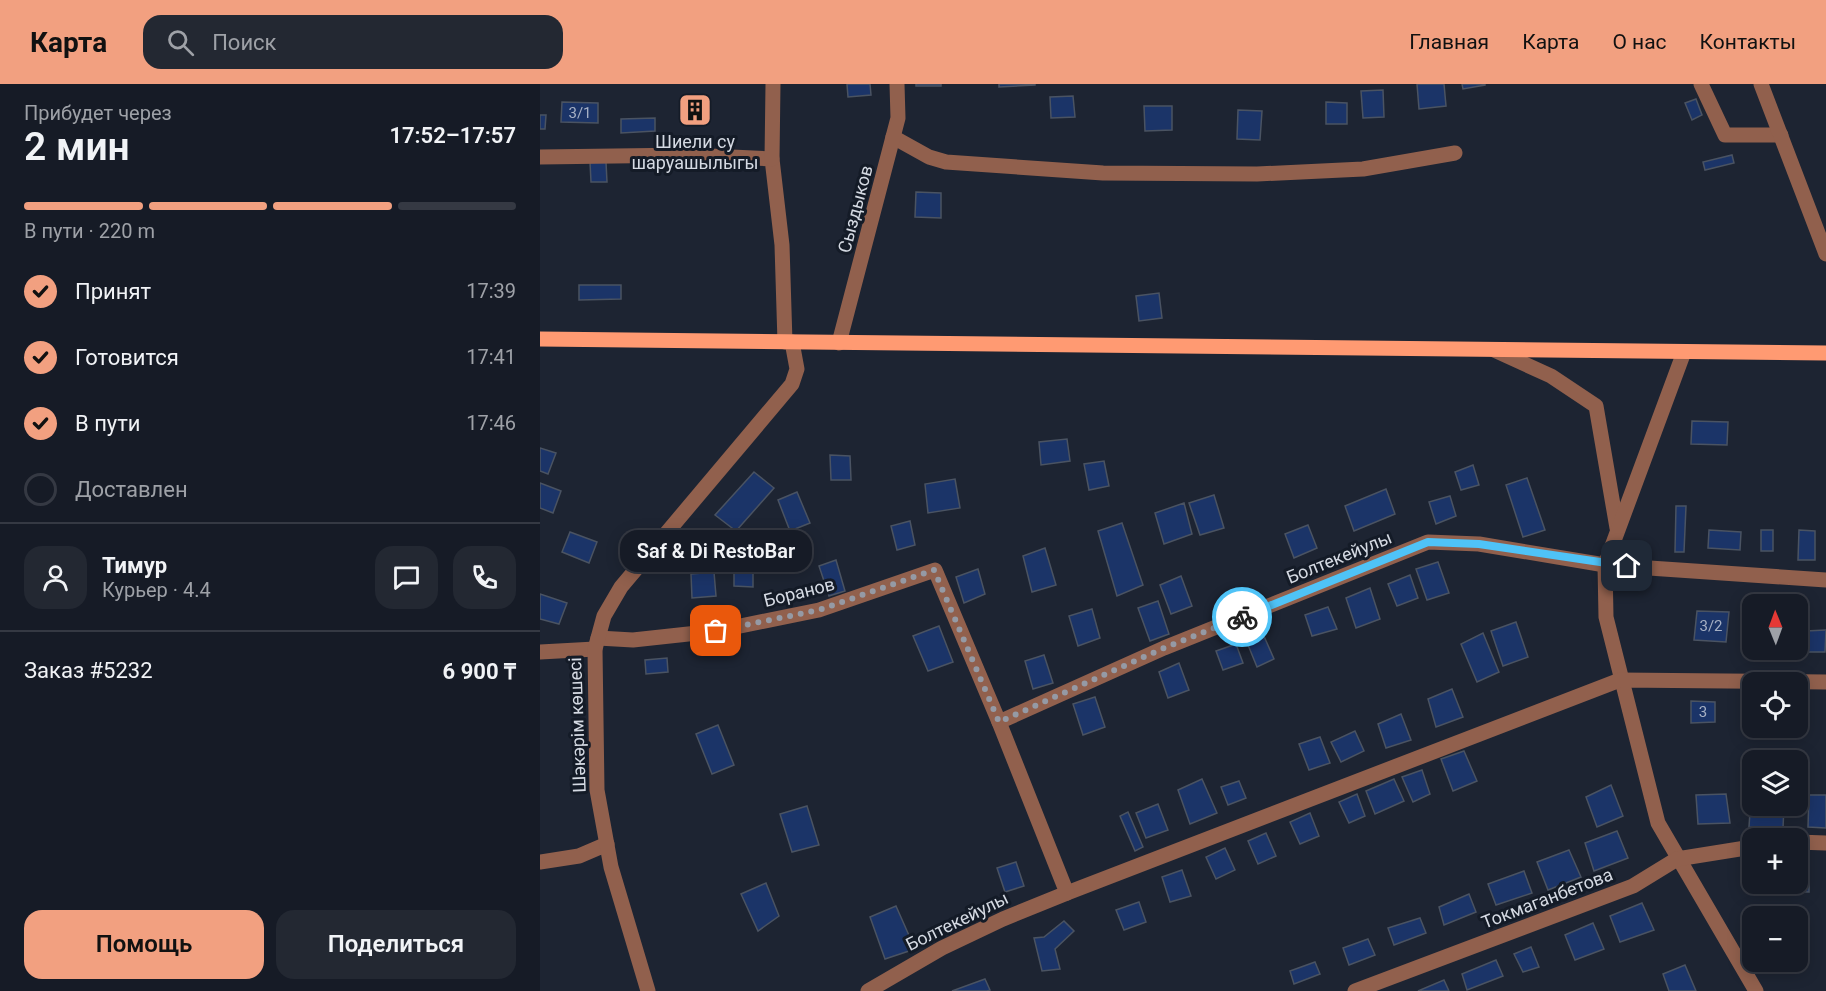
<!DOCTYPE html>
<html lang="ru">
<head>
<meta charset="utf-8">
<style>
	:root { --surface:#161b26; --page:#232832; --text:#f1f3f6; --muted:#9ea1a7; --line:#353943; --accent:#f2a080 }
	body { margin:0; font-family:Roboto,sans-serif; background:var(--page); color:var(--text); height:100vh; display:flex; flex-direction:column; font-size:22px; white-space:nowrap }
	* { box-sizing:border-box; margin:0 }
	p { font-size:20px; color:var(--muted) }
	.icon { flex:none; width:33px; height:33px; fill:none; stroke:currentColor; stroke-width:2; stroke-linecap:round; stroke-linejoin:round }
	.map { position:relative; flex:1; overflow:hidden }
	.sheet { display:flex; flex-direction:column; background:var(--surface); width:540px }
	.sheet>* { flex:none }
	.needle { width:39px; rotate:359deg }
	.controls { position:absolute; left:1202px; top:510px; display:grid; gap:12px }
	.controls a { display:grid; place-items:center; width:66px; height:66px; border-radius:12px; background:var(--surface); box-shadow:0 3px 15px #0003,0 0 0 2px var(--line); font-size:30px }
	.pin { position:absolute; display:grid; place-items:center; width:51px; height:51px; color:#fff; margin:-26px; border-radius:12px; box-shadow:0 3px 9px #0006 }
	.courier { position:absolute; display:grid; place-items:center; width:60px; height:60px; margin:-30px; border:4px solid #4fc3f7; border-radius:50%; background:#fff; color:#222; box-shadow:0 2px 8px #0007 }
	.bubble { position:absolute; height:42px; border-radius:18px; background:var(--surface); box-shadow:0 3px 15px #0003,0 0 0 2px var(--line); font-size:20px; font-weight:600; line-height:42px; text-align:center }
	.overview em { font-style:normal; font-weight:600 }
	.overview div { display:flex; flex-direction:column-reverse }
	.overview { display:flex; align-items:center; justify-content:space-between; height:102px; padding:0 24px }
	h1 { font-size:39px; font-weight:600; line-height:45px }
	.bar { display:grid; grid-template-columns:repeat(4,1fr); gap:9px 6px; align-content:center; height:72px; padding:0 24px }
	.bar i { height:8px; border-radius:4px; background:var(--line) }
	.bar .on { background:var(--accent) }
	.bar p { grid-column:span 4 }
	.line { display:flex; align-items:center; gap:15px; padding:0 24px; border-top:2px solid var(--line) }
	.line div { flex:1 }
	.round { display:grid; place-items:center; flex:none; width:63px; height:63px; border-radius:18px; background:var(--page) }
	ol { padding:0 24px; list-style:none }
	li { display:flex; align-items:center; gap:18px; height:66px }
	li p { margin-inline-start:auto }
	li .icon { padding:6px; border-radius:50%; background:var(--accent); color:#111; stroke-width:4 }
	li:last-child { color:var(--muted) }
	li i { width:33px; height:33px; border:3px solid var(--line); border-radius:50% }
	.cta { display:flex; gap:12px; margin-top:auto; padding:12px 24px }
	.cta a { flex:1; height:69px; border-radius:18px; background:var(--accent); color:#111; font-size:24px; font-weight:600; line-height:69px; text-align:center }
	.cta a+a { background:var(--page); color:var(--text) }
	header { display:flex; align-items:center; gap:36px; box-sizing:border-box; height:84px; padding:0 30px; background:var(--accent); color:#111 }
	header strong { font-size:28px }
	nav { display:flex; gap:33px; margin-inline-start:auto; font-size:21px }
	.search { width:420px; height:54px; background:var(--page); display:flex; align-items:center; gap:15px; box-sizing:border-box; padding:0 21px; border-radius:18px; color:var(--muted); font-size:22px }
	main { display:flex; flex:1; min-height:0 }
	.map>svg:first-child { display:block }
	.building { fill:#1b3468; stroke:#4a5362; stroke-width:1.5 }
	.lines { fill:none; stroke-linecap:round; stroke-linejoin:round }
	.minor { stroke:#91604d; stroke-width:15 }
	.major { stroke:#ff9a72; stroke-width:15 }
	.done { stroke:#959aa5; stroke-width:6; stroke-dasharray:0 10.8 }
	.route { stroke:#4fc3f7; stroke-width:8 }
	.labels { text-anchor:middle; dominant-baseline:central; stroke-width:6; stroke-linejoin:round; paint-order:stroke }
	.number-label { font-size:15px; fill:#a6b0c4 }
	.poi-label { font-size:18px; fill:#d5dae3; stroke:#141b27 }
	.street-label { font-size:18px; fill:#d5dae3; stroke:#141b27 }
</style>
</head>
<body>
<header>
<strong>Карта</strong>
<div class="search"><svg class="icon" aria-label="search" viewBox="0 0 24 24"><circle cx="10" cy="10" r="6"/><path d="M15 15l6 6"/></svg>Поиск</div>
<nav><a>Главная</a><a>Карта</a><a>О нас</a><a>Контакты</a></nav>
</header>
<main>
<section class="sheet">
<div class="overview"><div><h1>2 мин</h1><p>Прибудет через</p></div><em>17:52–17:57</em></div>
<div class="bar"><i class="on"></i><i class="on"></i><i class="on"></i><i></i><p>В пути · 220 m</p></div>
<ol>
<li><svg class="icon" aria-label="check" viewBox="0 0 24 24"><path d="M5 12l5 5 9-10"/></svg>Принят<p>17:39</p></li>
<li><svg class="icon" aria-label="check" viewBox="0 0 24 24"><path d="M5 12l5 5 9-10"/></svg>Готовится<p>17:41</p></li>
<li><svg class="icon" aria-label="check" viewBox="0 0 24 24"><path d="M5 12l5 5 9-10"/></svg>В пути<p>17:46</p></li>
<li><i></i>Доставлен</li>
</ol>
<div class="line" style="height:108px"><a class="round"><svg class="icon" aria-label="person" viewBox="0 0 24 24"><circle cx="12" cy="8" r="4"/><path d="M4 21q1-7 8-7t8 7"/></svg></a><div><b>Тимур</b><p>Курьер · 4.4</p></div><a class="round"><svg class="icon" aria-label="chat" viewBox="0 0 24 24"><path d="M4 5h16v11H9l-5 4z"/></svg></a><a class="round"><svg class="icon" aria-label="phone" viewBox="0 0 24 24"><path d="M5 4h4l2 5-3 2q2 4 5 5l2-3 5 2v4C11 20 4 13 5 4z"/></svg></a></div>
<div class="line" style="height:78px"><div>Заказ #5232</div><b>6 900 ₸</b></div>
<div class="cta"><a>Помощь</a><a>Поделиться</a></div>
</section>
<div class="map">
<svg width="1286" height="907" viewBox="0 0 1286 907">
	<rect width="100%" height="100%" fill="#1d2432"/>
	<g class="building">
		<polygon points="307,0 330,0 331,11 308,13"/>
		<rect x="376" y="0" width="25" height="2"/>
		<polygon points="459,0 495,0 495,1 459,3"/>
		<polygon points="877,0 904,0 906,22 879,25"/>
		<polygon points="922,0 945,0 945,1 923,5"/>
		<polygon points="843,6 844,33 823,34 821,7"/>
		<polygon points="533,12 535,33 511,34 510,13"/>
		<polygon points="1156,15 1162,31 1152,36 1145,19"/>
		<polygon points="22,18 58,19 58,39 21,38"/>
		<polygon points="141,18 170,20 169,35 140,33"/>
		<polygon points="786,18 807,19 807,40 786,40"/>
		<polygon points="604,22 632,22 632,46 605,47"/>
		<polygon points="698,26 722,27 720,56 697,55"/>
		<polygon points="0,31 6,31 5,45 0,45"/>
		<polygon points="115,34 115,47 81,49 81,35"/>
		<polygon points="1192,71 1194,79 1165,86 1163,78"/>
		<polygon points="50,78 66,78 67,98 51,98"/>
		<polygon points="376,108 401,109 401,134 375,133"/>
		<polygon points="39,201 81,201 81,215 39,216"/>
		<polygon points="619,209 622,234 599,237 596,212"/>
		<polygon points="1152,337 1188,338 1187,361 1151,360"/>
		<polygon points="527,355 530,377 501,381 499,358"/>
		<polygon points="0,364 16,369 8,390 0,387"/>
		<polygon points="290,371 310,372 311,396 291,396"/>
		<polygon points="564,377 569,402 549,406 544,380"/>
		<polygon points="933,381 939,401 921,406 915,388"/>
		<polygon points="214,388 234,404 196,447 175,431"/>
		<polygon points="987,394 1005,446 983,453 966,401"/>
		<polygon points="415,395 420,424 388,429 385,400"/>
		<polygon points="0,399 21,407 13,429 0,424"/>
		<polygon points="846,405 855,430 814,447 805,422"/>
		<polygon points="257,408 270,439 250,447 238,416"/>
		<polygon points="674,411 684,444 660,451 649,419"/>
		<polygon points="910,412 916,432 896,440 889,418"/>
		<polygon points="644,419 652,450 624,460 615,429"/>
		<polygon points="1136,422 1146,422 1144,468 1135,468"/>
		<polygon points="370,437 375,461 357,466 351,442"/>
		<polygon points="582,439 603,501 577,512 558,447"/>
		<polygon points="768,441 777,464 754,474 745,450"/>
		<polygon points="1169,446 1201,448 1200,466 1168,464"/>
		<rect x="1221" y="446" width="12" height="21"/>
		<polygon points="1259,446 1275,447 1275,476 1258,476"/>
		<polygon points="30,448 57,458 49,479 22,468"/>
		<polygon points="505,464 516,501 492,508 483,472"/>
		<polygon points="296,476 305,507 289,512 279,482"/>
		<polygon points="898,478 909,509 887,516 876,485"/>
		<polygon points="194,485 213,485 213,503 194,502"/>
		<polygon points="438,485 445,510 424,519 416,493"/>
		<polygon points="174,488 176,512 152,514 151,490"/>
		<polygon points="870,491 878,514 857,522 848,500"/>
		<polygon points="641,492 652,522 631,530 620,501"/>
		<polygon points="830,504 840,535 816,544 806,514"/>
		<polygon points="0,510 27,519 19,540 0,535"/>
		<polygon points="618,517 629,550 610,557 598,524"/>
		<polygon points="788,523 797,545 772,552 765,531"/>
		<polygon points="552,525 560,554 538,562 529,532"/>
		<polygon points="1157,527 1189,528 1186,558 1154,556"/>
		<polygon points="976,538 988,573 963,582 951,547"/>
		<polygon points="399,542 413,578 388,587 373,552"/>
		<polygon points="1286,546 1285,568 1266,568 1266,547"/>
		<polygon points="943,549 959,588 937,598 921,560"/>
		<polygon points="723,550 734,575 717,583 706,556"/>
		<polygon points="696,560 703,579 683,586 676,567"/>
		<polygon points="504,571 513,599 493,605 485,577"/>
		<polygon points="127,574 128,588 106,590 105,576"/>
		<polygon points="639,579 649,606 628,614 619,588"/>
		<polygon points="912,605 923,633 896,643 888,615"/>
		<polygon points="1257,611 1263,611 1266,640 1257,639"/>
		<polygon points="555,613 565,643 543,651 533,620"/>
		<polygon points="1151,617 1175,618 1175,638 1151,639"/>
		<polygon points="861,630 871,656 846,664 838,640"/>
		<polygon points="178,641 194,681 172,690 156,650"/>
		<polygon points="815,647 824,667 801,678 791,658"/>
		<polygon points="780,653 790,679 769,686 759,660"/>
		<polygon points="924,667 937,697 913,707 901,675"/>
		<polygon points="882,686 890,710 873,718 862,693"/>
		<polygon points="662,695 677,729 650,740 638,706"/>
		<polygon points="854,695 864,717 835,730 826,707"/>
		<polygon points="699,697 706,714 688,721 681,703"/>
		<polygon points="1071,701 1083,732 1057,743 1046,713"/>
		<polygon points="817,710 825,732 809,739 799,718"/>
		<polygon points="1186,710 1190,739 1158,740 1156,711"/>
		<polygon points="1269,711 1286,711 1286,744 1268,743"/>
		<polygon points="1211,713 1212,722 1244,722 1243,744 1209,743"/>
		<polygon points="618,720 628,746 606,754 596,729"/>
		<polygon points="267,722 279,761 252,768 240,730"/>
		<polygon points="588,728 603,763 595,767 580,732"/>
		<polygon points="770,729 779,752 760,760 750,738"/>
		<polygon points="1077,747 1088,774 1054,787 1045,759"/>
		<polygon points="726,749 736,772 718,780 708,757"/>
		<polygon points="685,764 695,786 676,795 666,773"/>
		<polygon points="1029,766 1041,793 1008,806 997,778"/>
		<polygon points="476,778 484,802 465,808 457,784"/>
		<polygon points="1257,784 1269,784 1269,808 1236,807 1236,800 1257,800"/>
		<polygon points="642,786 651,812 630,818 622,793"/>
		<polygon points="984,787 992,809 956,821 948,800"/>
		<polygon points="226,799 239,832 218,847 201,810"/>
		<polygon points="929,810 936,828 904,841 899,823"/>
		<polygon points="599,818 606,838 584,846 576,826"/>
		<polygon points="1102,819 1114,846 1080,858 1070,832"/>
		<polygon points="356,822 375,865 345,875 330,833"/>
		<polygon points="880,834 886,849 854,861 848,844"/>
		<polygon points="524,837 534,847 515,865 520,885 502,887 494,854 504,853"/>
		<polygon points="1053,839 1064,865 1035,876 1025,851"/>
		<polygon points="828,855 835,871 809,881 803,864"/>
		<polygon points="991,863 999,883 983,888 974,870"/>
		<polygon points="956,876 963,892 927,906 922,890"/>
		<polygon points="775,878 780,890 754,900 750,887"/>
		<polygon points="1145,881 1156,907 1129,907 1123,890"/>
		<polygon points="445,895 450,906 447,907 412,907"/>
		<polygon points="904,896 909,907 878,907"/>
	</g>
	<g class="lines">
		<g class="minor">
			<polyline points="1161,0 1185,51 1241,51"/>
			<polyline points="1221,0 1286,170"/>
			<polyline points="353,53 389,73 406,78 563,89 717,90 823,85 915,69"/>
			<polyline points="0,73 149,71 232,75 242,161 245,258"/>
			<polyline points="232,75 233,0"/>
			<polyline points="299,259 358,34 357,0"/>
			<polyline points="954,266 1011,292 1056,322 1077,444"/>
			<polyline points="1144,268 1065,481 1066,533 1118,739 1216,907"/>
			<polyline points="58,554 93,556 176,547 279,526 395,486 459,638"/>
			<polyline points="0,568 55,565"/>
			<polyline points="1257,758 1286,759"/>
			<polyline points="0,778 39,772 67,760"/>
			<polyline points="527,809 1080,596 1286,598"/>
			<polyline points="108,907 71,783 57,706 55,565 64,532 81,503 252,300 257,285 252,258"/>
			<polyline points="328,907 402,864 463,835 527,809 459,638 624,564 888,458 939,460 1065,481 1286,496"/>
			<polyline points="815,907 1093,802 1137,775 1212,763"/>
		</g>
		<polyline class="major" points="0,255 1286,269"/>
	</g>
	<g class="lines">
		<polyline class="done" points="176,547 279,526 394,486 459,638 624,564 702,533"/>
		<polyline class="route" points="702,533 888,458 939,460 1087,482"/>
	</g>
	<defs>
		<symbol id="building-square" viewBox="-11 -11 22 22"><rect x="-9" y="-9" width="18" height="18" rx="4" fill="#f2a080" stroke="#141b27"/><path d="M-4-6H4V6H1V3H-1V6H-4ZM-2.5-4.3h1.7v1.8h-1.7ZM.8-4.3h1.7v1.8H.8ZM-2.5-1h1.7V.8h-1.7ZM.8-1h1.7V.8H.8Z" fill="#111"/></symbol>
	</defs>
	<g fill-rule="evenodd">
		<use href="#building-square" x="136" y="7" width="38" height="38"/>
	</g>
	<g class="labels">
		<g class="number-label">
			<text x="40" y="29">3/1</text>
			<text x="1171" y="542">3/2</text>
			<text x="1163" y="628">3</text>
		</g>
		<g class="poi-label">
			<text x="155" y="57">Шиели су<tspan x="155" dy="21">шаруашылыгы</tspan></text>
		</g>
		<g class="street-label">
			<text transform="translate(315 125) rotate(-75)">Сыздыков</text>
			<text transform="translate(799 473) rotate(-22)">Болтекейулы</text>
			<text transform="translate(259 508) rotate(-14)">Боранов</text>
			<text transform="translate(37 641) rotate(-92)">Шәкәрім көшесі</text>
			<text transform="translate(1007 814) rotate(-21)">Токмаганбетова</text>
			<text transform="translate(417 837) rotate(-26)">Болтекейулы</text>
		</g>
	</g>
</svg>
<div class="controls">
<a><svg class="needle" viewBox="-14 -14 28 28"><path d="M0-13l5 13h-10z" fill="#e53935"/><path d="M0 13l5-13h-10z" fill="#9ea1a7"/></svg></a>
<a><svg class="icon" aria-label="locate" viewBox="0 0 24 24"><circle cx="12" cy="12" r="6"/><path d="M12 2v4M12 18v4M2 12h4M18 12h4"/></svg></a>
<a><svg class="icon" aria-label="layers" viewBox="0 0 24 24"><path d="M12 4l9 5-9 5-9-5zM3 14l9 5 9-5"/></svg></a>
<a>+</a>
<a>−</a>
</div>
<div class="pin" style="left:176px;top:547px;background:#ea580c"><svg class="icon" aria-label="bag" viewBox="0 0 24 24"><path d="M5 8h14l-1 12H6zM9 8a3 3 0 0 1 6 0"/></svg></div>
<div class="pin" style="left:1087px;top:482px;background:#1f2937"><svg class="icon" aria-label="home" viewBox="0 0 24 24"><path d="M3 11l9-7 9 7M6 9v11h12V9"/></svg></div>
<div class="courier" style="left:702px;top:533px"><svg class="icon" aria-label="bike" viewBox="0 0 24 24"><circle cx="6" cy="16" r="4"/><circle cx="18" cy="16" r="4"/><path d="M6 16l4-8h5l3 8M10 8l3 8H6M13 5h3"/></svg></div>
<div class="bubble" style="left:80px;top:446px;width:192px">Saf &amp; Di RestoBar</div>
</div>
</main>
</body>
</html>
